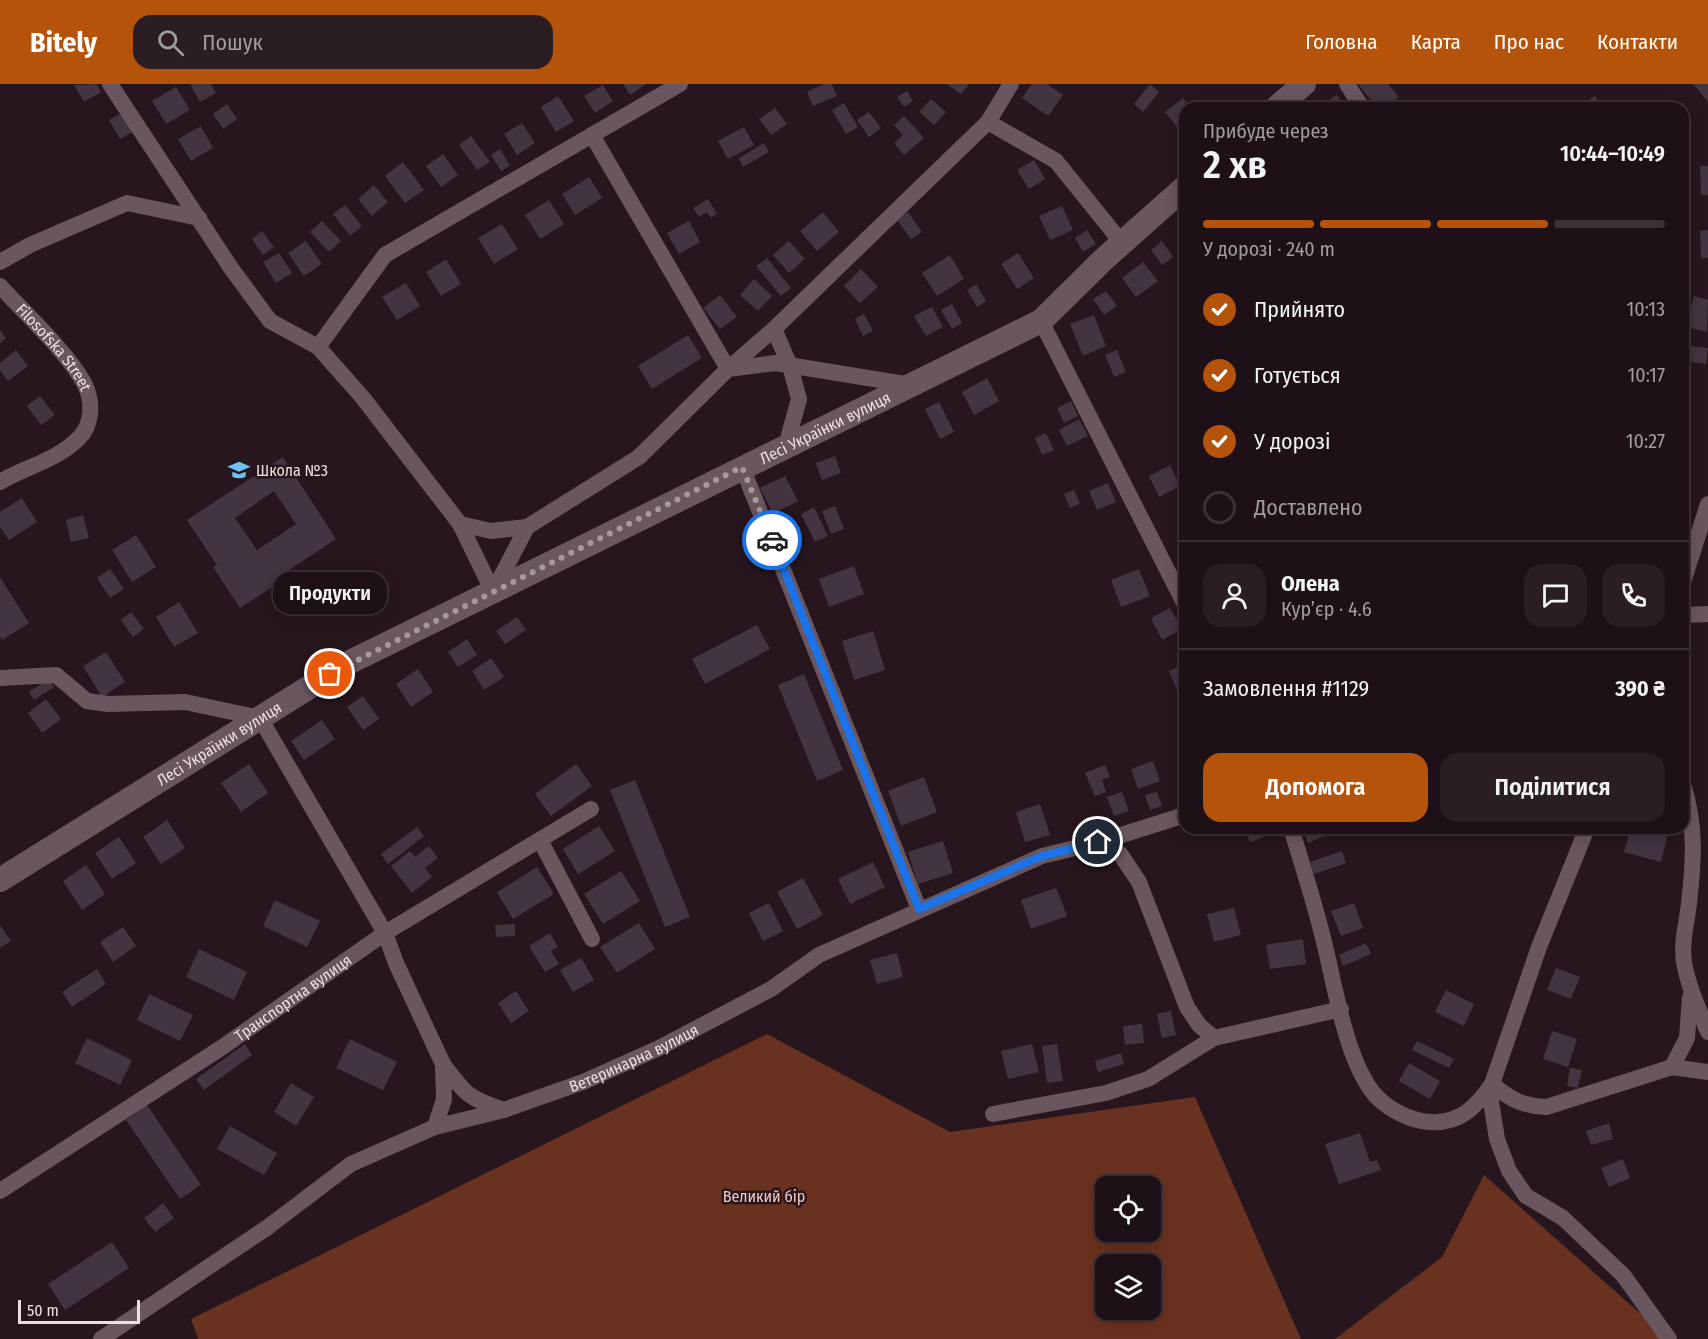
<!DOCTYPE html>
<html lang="uk">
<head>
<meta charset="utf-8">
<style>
	:root { --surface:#1d1016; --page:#2a1e23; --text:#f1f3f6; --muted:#a09da1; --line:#3b3035; --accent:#b45309 }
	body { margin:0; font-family:"Fira Sans Condensed",sans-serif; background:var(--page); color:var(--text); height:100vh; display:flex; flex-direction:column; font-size:22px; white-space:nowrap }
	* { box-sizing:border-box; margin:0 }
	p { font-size:20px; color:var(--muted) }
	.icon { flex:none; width:33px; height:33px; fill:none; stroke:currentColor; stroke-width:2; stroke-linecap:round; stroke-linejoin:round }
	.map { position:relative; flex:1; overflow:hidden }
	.details { position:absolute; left:1179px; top:18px; width:510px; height:732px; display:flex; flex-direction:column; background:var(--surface); border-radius:18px; box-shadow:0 3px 15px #0003,0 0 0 2px var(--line) }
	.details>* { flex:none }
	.controls { position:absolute; left:1095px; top:1092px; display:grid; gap:12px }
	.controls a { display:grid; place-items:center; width:66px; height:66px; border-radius:12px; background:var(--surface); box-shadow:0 3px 15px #0003,0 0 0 2px var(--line); font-size:30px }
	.scale { position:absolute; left:18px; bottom:15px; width:122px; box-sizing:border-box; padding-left:6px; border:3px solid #ebdfe3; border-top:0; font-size:16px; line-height:21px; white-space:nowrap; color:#ebdfe3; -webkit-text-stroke:4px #27161d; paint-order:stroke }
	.pin { position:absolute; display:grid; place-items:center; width:51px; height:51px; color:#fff; margin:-26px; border:3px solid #fff; border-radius:50%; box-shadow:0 2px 6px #0007 }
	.courier { position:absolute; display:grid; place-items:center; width:60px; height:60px; margin:-30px; border:4px solid #1a73e8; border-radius:50%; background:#fff; color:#222; box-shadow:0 2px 8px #0007 }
	.bubble { position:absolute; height:42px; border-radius:18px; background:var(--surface); box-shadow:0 3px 15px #0003,0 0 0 2px var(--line); font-size:20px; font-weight:600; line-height:42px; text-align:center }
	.summary em { font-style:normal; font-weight:600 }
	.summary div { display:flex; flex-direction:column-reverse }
	.summary { display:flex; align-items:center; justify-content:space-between; height:102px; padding:0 24px }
	h1 { font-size:39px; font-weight:600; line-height:45px }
	.bar { display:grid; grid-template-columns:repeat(4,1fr); gap:9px 6px; align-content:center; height:72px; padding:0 24px }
	.bar i { height:8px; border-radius:4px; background:var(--line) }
	.bar .selected { background:var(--accent) }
	.bar p { grid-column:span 4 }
	.line { display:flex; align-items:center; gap:15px; padding:0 24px; border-top:2px solid var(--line) }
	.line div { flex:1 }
	.round { display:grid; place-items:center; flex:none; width:63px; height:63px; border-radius:18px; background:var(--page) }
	ol { padding:0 24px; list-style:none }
	li { display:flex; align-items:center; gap:18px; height:66px }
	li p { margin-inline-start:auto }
	li .icon { padding:6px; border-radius:50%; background:var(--accent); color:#fff; stroke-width:4 }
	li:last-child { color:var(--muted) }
	li i { width:33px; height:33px; border:3px solid var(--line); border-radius:50% }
	.primary-button { display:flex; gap:12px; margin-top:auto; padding:12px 24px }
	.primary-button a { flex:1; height:69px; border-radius:18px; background:var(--accent); color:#fff; font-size:24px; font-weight:600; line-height:69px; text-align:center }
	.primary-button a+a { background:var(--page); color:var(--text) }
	header { display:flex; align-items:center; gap:36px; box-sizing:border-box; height:84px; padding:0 30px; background:var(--accent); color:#fff }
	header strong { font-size:28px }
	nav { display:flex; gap:33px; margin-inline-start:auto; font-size:21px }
	.search { width:420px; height:54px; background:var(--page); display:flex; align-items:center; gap:15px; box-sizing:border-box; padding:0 21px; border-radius:18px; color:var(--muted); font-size:22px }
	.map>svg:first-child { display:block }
	.green { fill:#69311f; fill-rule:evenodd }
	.building { fill:#423441; fill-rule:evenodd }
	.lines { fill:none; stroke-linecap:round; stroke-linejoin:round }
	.street { stroke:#6a565e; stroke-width:16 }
	.secondary { stroke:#6a565e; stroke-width:24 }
	.done { stroke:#a6999e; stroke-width:6; stroke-dasharray:0 10.8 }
	.route { stroke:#1a73e8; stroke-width:8 }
	.labels { text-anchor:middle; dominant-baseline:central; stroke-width:5; stroke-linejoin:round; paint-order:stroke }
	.street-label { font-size:16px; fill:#ebdfe3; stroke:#27161d }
	.poi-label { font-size:16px; fill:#ebdfe3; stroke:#27161d; text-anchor:start }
	.park-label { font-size:16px; fill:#f4ccbf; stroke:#27161d }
</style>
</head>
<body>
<header>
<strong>Bitely</strong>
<div class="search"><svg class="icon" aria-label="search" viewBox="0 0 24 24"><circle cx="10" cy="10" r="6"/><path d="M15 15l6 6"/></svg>Пошук</div>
<nav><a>Головна</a><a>Карта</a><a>Про нас</a><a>Контакти</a></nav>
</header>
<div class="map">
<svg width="1708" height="1255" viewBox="0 0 1708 1255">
	<rect width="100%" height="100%" fill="#27161d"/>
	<g class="green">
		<path d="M767 950 950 1048 1195 1013 1301 1255H198L191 1235ZM1106 1102H1150V1148H1106ZM1106 1180H1150V1226H1106Z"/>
		<polygon points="1484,1091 1669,1255 1335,1255 1442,1173"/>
	</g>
	<g class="building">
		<polygon points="96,0 101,8 84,18 74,1"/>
		<polygon points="190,0 211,0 216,9 200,18"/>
		<polygon points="623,0 646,0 630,11"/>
		<polygon points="824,0 832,0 837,12 813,22 807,8"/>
		<polygon points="947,0 969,0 961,10"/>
		<polygon points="1032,0 1047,0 1063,11 1048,32 1022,14"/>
		<polygon points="1150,0 1159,8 1143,28 1134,20"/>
		<polygon points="1358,0 1388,0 1399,13 1385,24 1377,24"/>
		<polygon points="1693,0 1708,0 1708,18"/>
		<polygon points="603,1 613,17 595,29 584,12"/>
		<polygon points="176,3 190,26 166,40 152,17"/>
		<polygon points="907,7 913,17 904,23 897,13"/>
		<polygon points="1337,11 1346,24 1318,24"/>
		<polygon points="558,12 574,37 556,48 541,23"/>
		<polygon points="1595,12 1603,24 1587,24 1584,19"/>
		<polygon points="1183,14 1191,24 1185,24 1185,53 1165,28"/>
		<polygon points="931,15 946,28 934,41 919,28"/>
		<polygon points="844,19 858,43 846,50 832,26"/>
		<polygon points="227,20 237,35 223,45 213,30"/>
		<polygon points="775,24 787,40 771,51 759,35"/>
		<polygon points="123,28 134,47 120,55 109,36"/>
		<polygon points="869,28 881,44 869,53 857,36"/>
		<polygon points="904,32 924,54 904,71 894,59 903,51 894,41"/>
		<polygon points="522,39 535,59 517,71 504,50"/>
		<polygon points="201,42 213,64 191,77 178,55"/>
		<polygon points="744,43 754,61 728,75 718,57"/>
		<polygon points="471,52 490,78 477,86 459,61"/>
		<polygon points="764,59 769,68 743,83 739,74"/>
		<polygon points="500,65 510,82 501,87 491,71"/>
		<polygon points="443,70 458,91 441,103 426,82"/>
		<polygon points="1034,76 1045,95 1029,105 1017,86"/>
		<polygon points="403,78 424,106 405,119 385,92"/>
		<polygon points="1700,82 1708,82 1708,111 1701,111"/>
		<polygon points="589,93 602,114 575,131 562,110"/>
		<polygon points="374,101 388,118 372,132 358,115"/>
		<polygon points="708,115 717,130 711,134 707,128 699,133 693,124"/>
		<polygon points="549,116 564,140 540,155 525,131"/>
		<polygon points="345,121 362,142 350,152 333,130"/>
		<polygon points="1062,122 1073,146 1050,156 1039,132"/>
		<polygon points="823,128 839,148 817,167 800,147"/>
		<polygon points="908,128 922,148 911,155 897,136"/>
		<polygon points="322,137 341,157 329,168 310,148"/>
		<polygon points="689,137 700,158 679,170 667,149"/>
		<polygon points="502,140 518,165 494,180 478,154"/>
		<polygon points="1087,146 1096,160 1083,168 1075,154"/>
		<polygon points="1708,146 1708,174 1701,174 1700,147"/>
		<polygon points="262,147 274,163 263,171 252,155"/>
		<polygon points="306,157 322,180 304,192 288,169"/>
		<polygon points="789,157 805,175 789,189 773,171"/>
		<polygon points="1162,157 1173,173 1162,181 1151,166"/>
		<polygon points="279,169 292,189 276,199 263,178"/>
		<polygon points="1018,169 1034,194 1017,205 1001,180"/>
		<polygon points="950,171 964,195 937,212 922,189"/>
		<polygon points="767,174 791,204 781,212 756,182"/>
		<polygon points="446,175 461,200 441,212 426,188"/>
		<polygon points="1143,178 1158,197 1136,213 1122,194"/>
		<polygon points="861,185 878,203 860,219 844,202"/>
		<polygon points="754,195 772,212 758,227 740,211"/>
		<polygon points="406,199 420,222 397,236 382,213"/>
		<polygon points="976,200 986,217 977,223 967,206"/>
		<polygon points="1106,207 1117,222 1104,231 1093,215"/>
		<polygon points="720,211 737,233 720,245 703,224"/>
		<polygon points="1694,212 1708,216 1707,248 1686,243"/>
		<polygon points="952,220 962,239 952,245 941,226"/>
		<polygon points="932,223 943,243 926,252 914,232"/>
		<polygon points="864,230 873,247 863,252 855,235"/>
		<polygon points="1094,231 1106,262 1083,272 1070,240"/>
		<polygon points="0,246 6,254 0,259"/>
		<polygon points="688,251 702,274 652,305 638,282"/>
		<polygon points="1683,261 1708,264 1706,280 1683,277"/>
		<polygon points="16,266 28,282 8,297 0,286 0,279"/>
		<polygon points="1117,266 1126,288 1114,293 1105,271"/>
		<polygon points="987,294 999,317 974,331 962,308"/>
		<polygon points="1689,301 1689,327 1683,327 1683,302"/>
		<polygon points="40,312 55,331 41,341 27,322"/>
		<polygon points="1071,317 1078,332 1064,339 1057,324"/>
		<polygon points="939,318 954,348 940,355 925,325"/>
		<polygon points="1079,335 1088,352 1067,362 1059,346"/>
		<polygon points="1046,349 1054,366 1042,371 1035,354"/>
		<polygon points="835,372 841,389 822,396 816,379"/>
		<path d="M283 373 336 455 274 496 277 500 240 524 213 483 217 481 187 436ZM274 407 296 440 257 466 235 434Z"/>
		<polygon points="1170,381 1180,402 1159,413 1149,392"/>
		<polygon points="785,392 798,417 773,430 760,404"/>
		<polygon points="1108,399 1116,418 1097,426 1089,407"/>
		<polygon points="1074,406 1080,420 1070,424 1064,410"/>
		<polygon points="22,414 37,438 9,456 0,443 0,428"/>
		<polygon points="835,422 844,445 831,450 822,427"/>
		<polygon points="814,423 828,452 815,458 801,430"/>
		<polygon points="83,431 89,454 71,458 66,436"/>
		<polygon points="136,451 156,483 132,498 112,466"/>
		<polygon points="854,482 864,510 829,523 819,495"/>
		<polygon points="110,485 124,505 110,514 97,494"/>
		<polygon points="1139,485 1150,512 1121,523 1111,496"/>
		<polygon points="0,493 29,539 2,556 0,553"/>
		<polygon points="179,518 198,549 174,563 156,533"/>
		<polygon points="1170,524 1182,545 1162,556 1151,534"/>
		<polygon points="131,528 144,545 133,553 121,536"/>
		<polygon points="517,533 526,546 505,560 496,547"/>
		<polygon points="757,541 770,565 705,600 692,575"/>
		<polygon points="873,547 885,586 854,596 842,557"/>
		<polygon points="467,555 477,571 458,583 448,568"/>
		<polygon points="106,568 125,598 102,613 83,582"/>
		<polygon points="491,574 504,593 484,606 472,587"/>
		<polygon points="1185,580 1185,611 1180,613 1169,587"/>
		<polygon points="418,585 433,608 411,623 396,600"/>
		<polygon points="804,590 843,686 817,697 778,601"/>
		<polygon points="48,595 54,603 34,616 29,608"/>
		<polygon points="363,612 379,635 363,646 347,623"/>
		<polygon points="46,615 61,635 42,649 28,629"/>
		<polygon points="322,636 335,655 304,676 291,657"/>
		<polygon points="1185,669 1185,682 1180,671"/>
		<polygon points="1153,677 1160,697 1138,705 1131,685"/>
		<polygon points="249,680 268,709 241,728 221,699"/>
		<polygon points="576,680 592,702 551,732 535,710"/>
		<polygon points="1105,681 1110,693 1102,696 1106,708 1095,712 1085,689"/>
		<polygon points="924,693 937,728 901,742 888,707"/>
		<polygon points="635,696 690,833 665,843 610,706"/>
		<polygon points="1122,708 1129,727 1114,732 1107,713"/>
		<polygon points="1157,708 1162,722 1150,726 1145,711"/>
		<polygon points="1040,720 1050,751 1025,758 1016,728"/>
		<polygon points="167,736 185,764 161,780 143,753"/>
		<polygon points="599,742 615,767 578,790 563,765"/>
		<polygon points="417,743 424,752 388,780 381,770"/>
		<polygon points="1244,744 1269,744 1271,750 1250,758"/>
		<polygon points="1302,744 1343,744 1308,759"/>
		<polygon points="1631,744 1667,753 1661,778 1624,768"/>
		<polygon points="119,753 136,779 112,795 95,769"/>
		<polygon points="943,757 953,789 918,800 908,768"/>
		<polygon points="429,762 438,774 425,784 432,793 412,809 391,782 410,767 415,773"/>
		<polygon points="1342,767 1346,779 1314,790 1310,778"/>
		<polygon points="873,778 885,803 850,820 838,795"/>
		<polygon points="86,781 105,810 82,826 63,797"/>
		<polygon points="537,783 554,810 513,835 497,808"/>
		<polygon points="621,787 640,817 603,840 584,810"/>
		<polygon points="803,794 823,831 797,845 777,808"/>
		<polygon points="1056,804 1067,832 1031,845 1021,816"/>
		<polygon points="275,816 320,837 307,863 263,842"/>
		<polygon points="769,819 783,847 763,857 749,829"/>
		<polygon points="1354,819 1363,844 1341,852 1331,827"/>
		<polygon points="1234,824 1241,851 1214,858 1207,830"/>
		<polygon points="639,839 655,865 617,889 600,863"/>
		<polygon points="515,840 515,852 496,853 495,841"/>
		<polygon points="0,841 11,857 0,864"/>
		<polygon points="123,843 136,862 113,878 100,858"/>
		<polygon points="550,849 558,863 551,867 559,880 545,888 529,862"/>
		<polygon points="1303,855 1306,880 1270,885 1266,861"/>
		<polygon points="1366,859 1371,870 1343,882 1339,871"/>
		<polygon points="199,865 247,888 234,916 186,893"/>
		<polygon points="897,869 903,893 877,900 870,876"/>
		<polygon points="581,874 594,896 573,908 560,886"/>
		<polygon points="1556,884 1580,893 1571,915 1547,906"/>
		<polygon points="97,885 106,900 72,923 62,908"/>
		<polygon points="1446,906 1474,920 1464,942 1435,928"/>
		<polygon points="516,907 529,927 511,939 498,919"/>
		<polygon points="149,910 193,931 180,957 137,936"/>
		<polygon points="1171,927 1176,951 1162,954 1157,930"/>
		<polygon points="1142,940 1144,959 1125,961 1123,942"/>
		<polygon points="1552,947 1577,955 1568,983 1543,975"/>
		<polygon points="87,954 132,976 120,1001 75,979"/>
		<polygon points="350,955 397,978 383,1006 336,984"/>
		<polygon points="1417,957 1454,975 1449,984 1412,966"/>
		<polygon points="245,960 252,971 204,1006 196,995"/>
		<polygon points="1032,960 1039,988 1008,995 1001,967"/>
		<polygon points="1057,960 1063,997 1047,999 1042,962"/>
		<polygon points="1121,969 1124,980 1098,988 1095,977"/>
		<polygon points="1409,979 1440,997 1430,1015 1399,997"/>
		<polygon points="1570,984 1582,986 1578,1004 1567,1002"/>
		<polygon points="291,999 314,1013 296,1042 274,1028"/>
		<polygon points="147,1021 201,1101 180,1115 126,1036"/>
		<polygon points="1609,1039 1613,1055 1591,1061 1586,1047"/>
		<polygon points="230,1042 277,1069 264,1091 217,1065"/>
		<polygon points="1360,1049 1370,1078 1377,1076 1381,1086 1339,1100 1325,1060"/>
		<polygon points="1623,1075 1630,1094 1609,1103 1601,1084"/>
		<polygon points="163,1119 174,1134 155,1148 144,1134"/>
		<polygon points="112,1158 129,1184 65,1226 48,1200"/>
	</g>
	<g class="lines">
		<g class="street">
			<polyline points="110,0 231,184 270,237 318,263 363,314 460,440 493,508"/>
			<polyline points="1347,0 1362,24"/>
			<polyline points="988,38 1056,77 1122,159"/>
			<polyline points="592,51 728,285 776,279 911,301"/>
			<polyline points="0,178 30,161 127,119 199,134"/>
			<path id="s1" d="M0 202C23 227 73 274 86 303 93 320 92 341 79 354 56 377 27 382 0 398"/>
			<polyline points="1041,237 1185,521"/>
			<polyline points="774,245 790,282 799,315 786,362"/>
			<polyline points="318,263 385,171 680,0"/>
			<polyline points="742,383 919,825"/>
			<polyline points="460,440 491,447 527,443"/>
			<polyline points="1683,498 1708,420"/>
			<polyline points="493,508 527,443 639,373 728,285 774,245 988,38 1011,0"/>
			<polyline points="1683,531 1708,530"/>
			<polyline points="0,594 56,591 87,617 108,620 185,618 260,634 385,849 396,879 443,980 444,1015 435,1043"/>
			<path d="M1683 700C1696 741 1694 777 1689 819 1687 839 1681 857 1684 878 1688 902 1699 926 1708 948"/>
			<path d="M1291 744C1302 780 1314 817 1323 854 1335 900 1344 968 1371 1006 1384 1024 1410 1037 1430 1038 1460 1040 1476 1023 1492 1000L1539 863 1587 744"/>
			<polyline points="540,756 592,855"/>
			<polyline points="1099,758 1121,771 1139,798 1187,923 1199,941 1214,954 1341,925"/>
			<path d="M443 980C465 1010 469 1015 504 1026"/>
			<polyline points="1672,983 1687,954 1690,913"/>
			<polyline points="1492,1000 1491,1017 1497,1055 1509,1087 1526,1112 1563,1134 1623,1191 1669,1255"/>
			<path d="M1492 1000C1510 1015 1522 1022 1546 1023L1672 983 1708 988"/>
			<polyline points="993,1030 1106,1009 1148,995 1214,954"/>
			<path id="s2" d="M0 1107 221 964 385 849 591 725"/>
			<path id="s3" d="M101 1255 268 1143 351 1080 435 1043 504 1026 583 998 659 964 771 905 819 871 1042 772 1099 758 1185 731"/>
		</g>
		<g class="secondary">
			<polyline points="1276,24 1304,0"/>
			<path id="s4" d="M0 796 348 579 1041 237 1104 175 1185 103"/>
		</g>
	</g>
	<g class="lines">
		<polyline class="done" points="330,590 742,383 772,456"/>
		<polyline class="route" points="772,456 919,825 1042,772 1098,758"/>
	</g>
	<defs>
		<symbol id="school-bare" viewBox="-9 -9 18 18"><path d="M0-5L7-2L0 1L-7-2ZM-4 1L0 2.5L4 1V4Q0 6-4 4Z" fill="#70c1f4" stroke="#27161d" stroke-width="2.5" paint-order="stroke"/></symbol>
	</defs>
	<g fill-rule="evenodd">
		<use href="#school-bare" x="224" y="371" width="30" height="30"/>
	</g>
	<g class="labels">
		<g class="street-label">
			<text stroke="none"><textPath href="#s1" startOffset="82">Filosofska Street</textPath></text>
			<text stroke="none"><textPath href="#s4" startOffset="942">Лесі Українки вулиця</textPath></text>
			<text stroke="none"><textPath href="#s4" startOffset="258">Лесі Українки вулиця</textPath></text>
			<text stroke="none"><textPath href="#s2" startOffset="351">Транспортна вулиця</textPath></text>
			<text stroke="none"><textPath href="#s3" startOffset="608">Ветеринарна вулиця</textPath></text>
		</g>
		<g class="poi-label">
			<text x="256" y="386">Школа №3</text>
		</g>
		<g class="park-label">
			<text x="764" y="1112">Великий бір</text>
		</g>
	</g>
</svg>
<div class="controls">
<a><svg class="icon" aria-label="locate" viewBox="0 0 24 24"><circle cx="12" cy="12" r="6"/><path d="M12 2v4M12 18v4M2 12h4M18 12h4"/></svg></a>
<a><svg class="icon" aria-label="layers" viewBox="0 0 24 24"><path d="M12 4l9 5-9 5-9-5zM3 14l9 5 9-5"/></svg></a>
</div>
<div class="scale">50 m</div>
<div class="pin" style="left:330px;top:590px;background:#ea580c"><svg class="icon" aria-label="bag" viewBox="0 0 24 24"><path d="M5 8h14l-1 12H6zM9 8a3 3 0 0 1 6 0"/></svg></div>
<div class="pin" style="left:1098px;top:758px;background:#1f2937"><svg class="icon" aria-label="home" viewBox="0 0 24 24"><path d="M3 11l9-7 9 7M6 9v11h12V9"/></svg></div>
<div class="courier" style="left:772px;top:456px"><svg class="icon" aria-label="car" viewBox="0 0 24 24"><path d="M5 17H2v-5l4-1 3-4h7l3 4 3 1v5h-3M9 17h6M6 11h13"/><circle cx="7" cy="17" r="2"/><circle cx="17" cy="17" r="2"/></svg></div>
<div class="bubble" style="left:273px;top:488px;width:114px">Продукти</div>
<section class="details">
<div class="summary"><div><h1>2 хв</h1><p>Прибуде через</p></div><em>10:44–10:49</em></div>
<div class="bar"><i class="selected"></i><i class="selected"></i><i class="selected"></i><i></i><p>У дорозі · 240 m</p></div>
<ol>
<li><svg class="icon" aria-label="check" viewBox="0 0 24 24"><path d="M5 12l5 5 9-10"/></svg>Прийнято<p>10:13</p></li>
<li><svg class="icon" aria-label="check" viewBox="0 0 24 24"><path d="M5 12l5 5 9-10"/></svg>Готується<p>10:17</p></li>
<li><svg class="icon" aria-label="check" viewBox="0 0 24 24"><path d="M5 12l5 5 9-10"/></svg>У дорозі<p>10:27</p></li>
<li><i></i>Доставлено</li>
</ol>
<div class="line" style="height:108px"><a class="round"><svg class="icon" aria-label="person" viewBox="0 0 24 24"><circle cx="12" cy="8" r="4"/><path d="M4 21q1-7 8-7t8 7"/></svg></a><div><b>Олена</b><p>Кур’єр · 4.6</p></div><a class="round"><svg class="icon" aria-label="chat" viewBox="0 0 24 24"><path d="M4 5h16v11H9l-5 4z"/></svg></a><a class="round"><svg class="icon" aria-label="phone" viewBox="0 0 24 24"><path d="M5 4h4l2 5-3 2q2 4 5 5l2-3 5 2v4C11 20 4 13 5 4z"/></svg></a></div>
<div class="line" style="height:78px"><div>Замовлення #1129</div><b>390 ₴</b></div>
<div class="primary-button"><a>Допомога</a><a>Поділитися</a></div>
</section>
</div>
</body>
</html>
